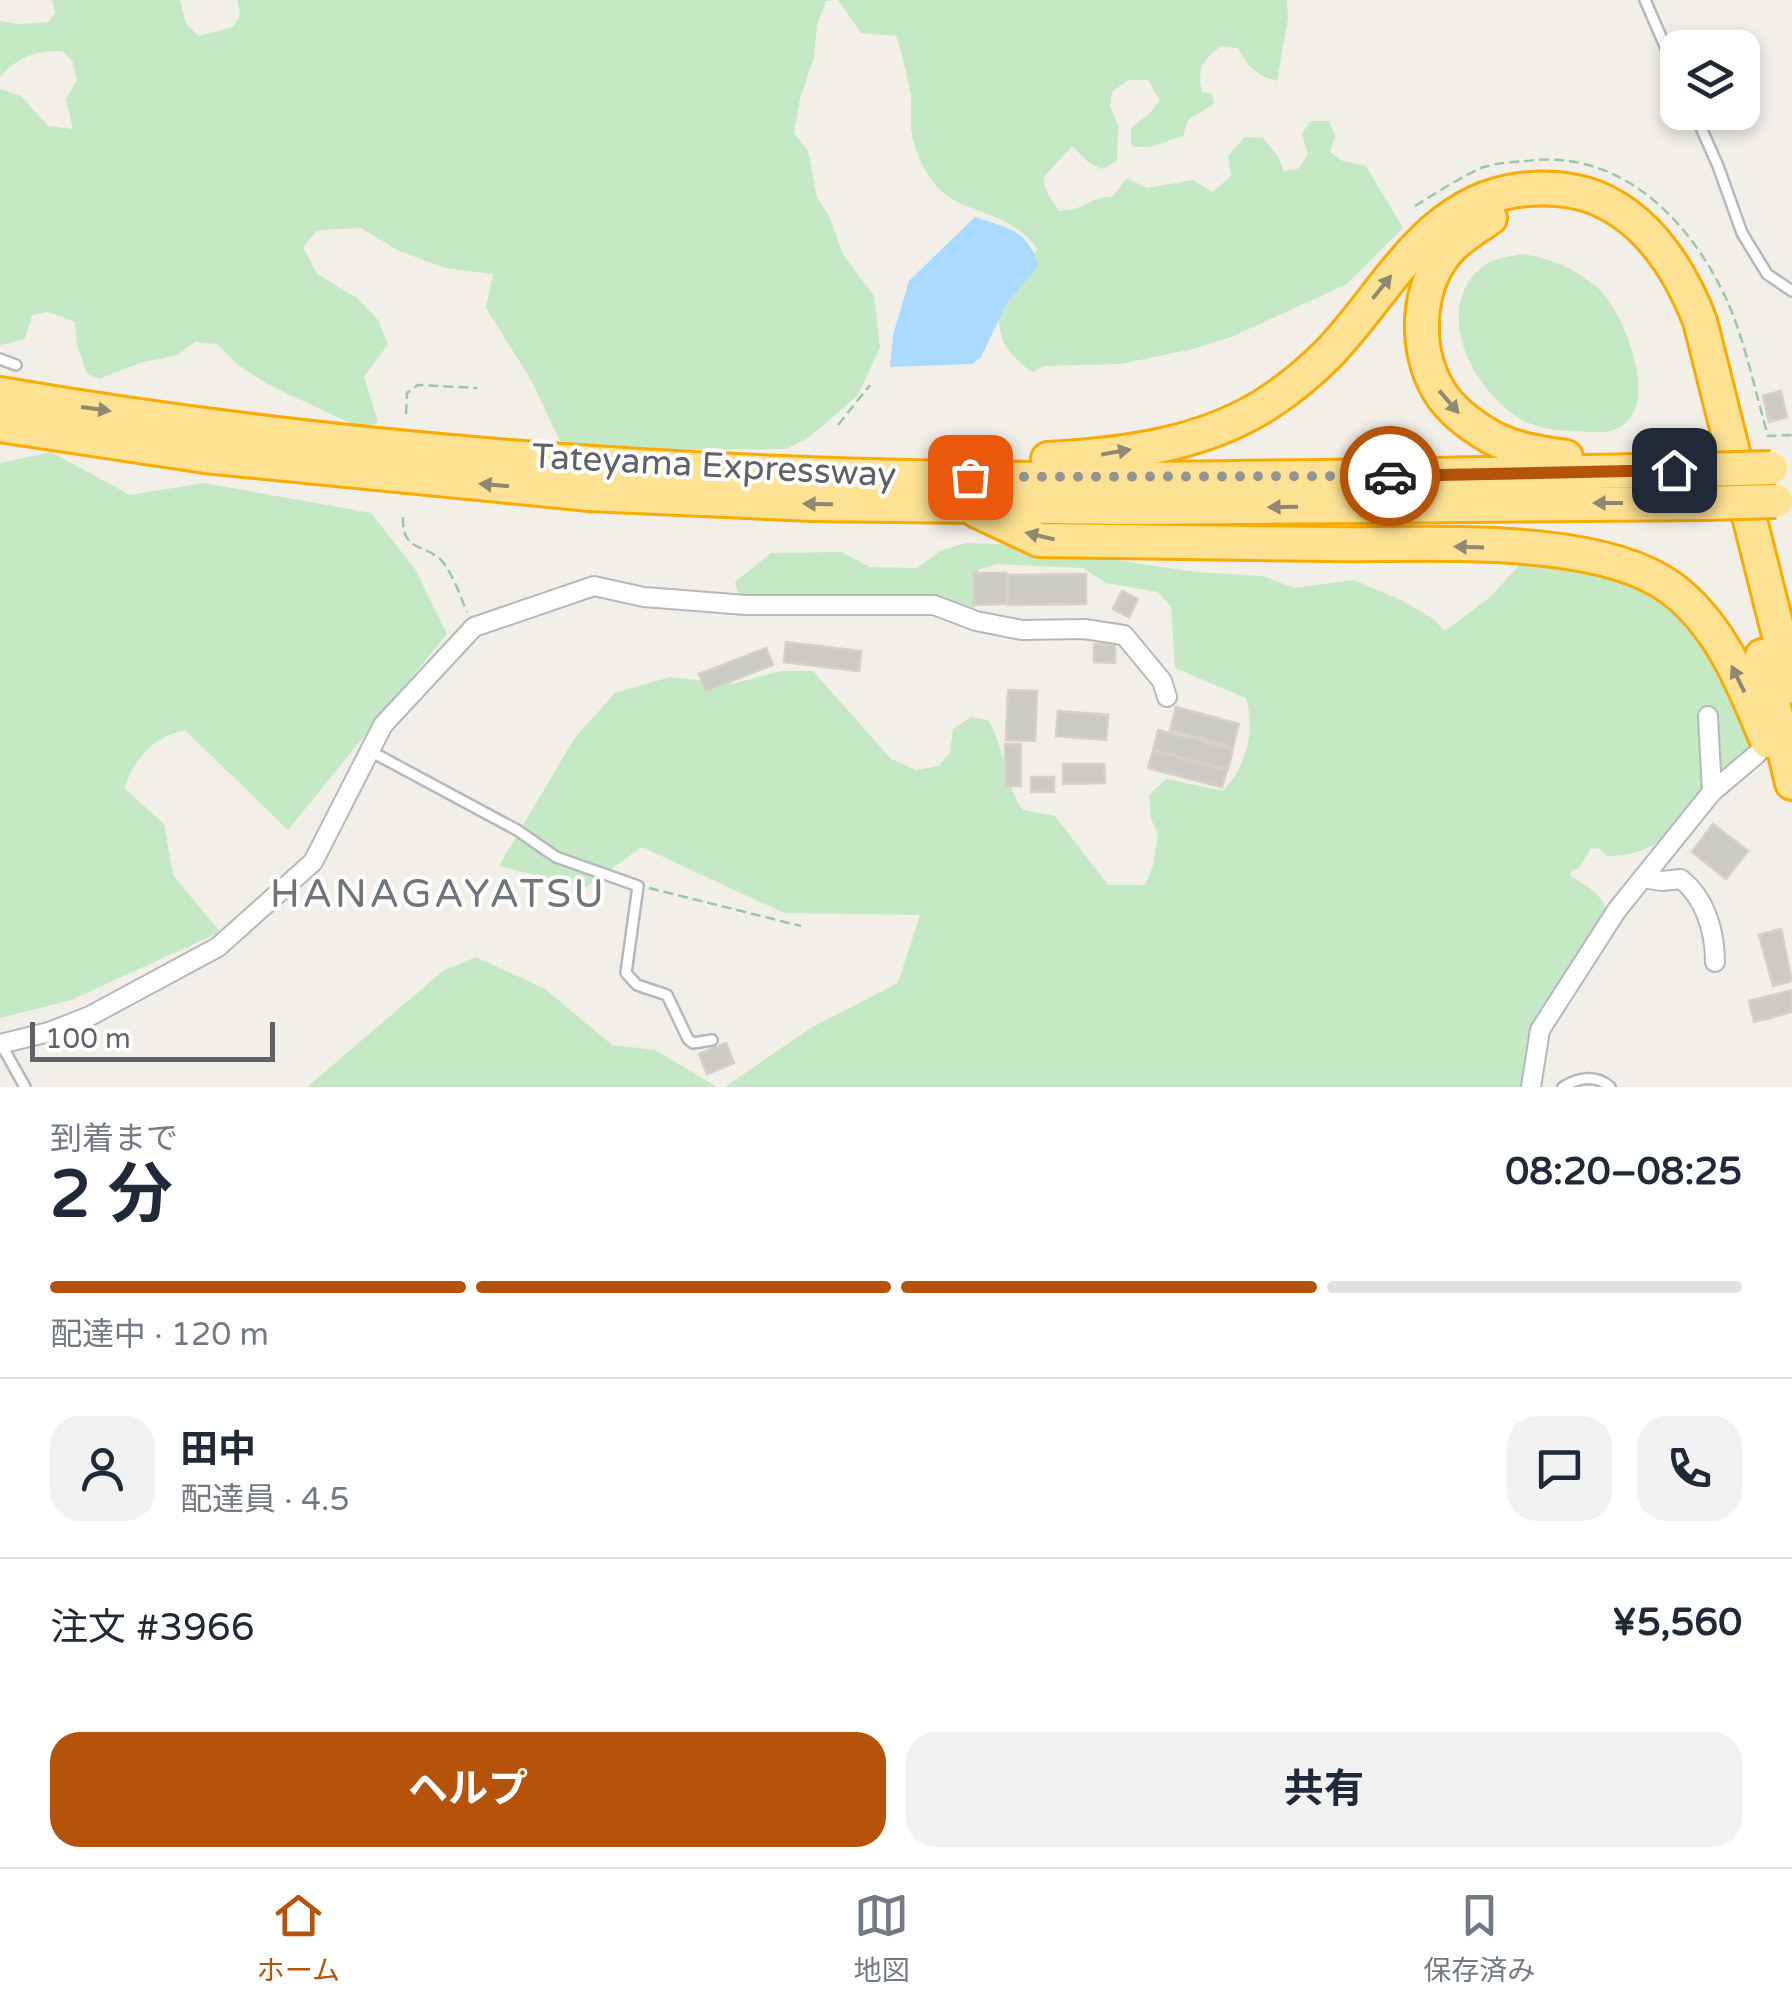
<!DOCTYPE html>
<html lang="ja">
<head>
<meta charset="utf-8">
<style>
	:root { --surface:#fff; --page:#f2f2f3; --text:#1f2937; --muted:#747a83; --line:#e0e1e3; --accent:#b45309 }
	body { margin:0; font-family:"Varela Round","Noto Sans JP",sans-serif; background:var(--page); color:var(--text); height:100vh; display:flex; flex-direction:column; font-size:38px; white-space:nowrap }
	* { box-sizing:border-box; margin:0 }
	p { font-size:32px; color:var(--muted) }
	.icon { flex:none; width:55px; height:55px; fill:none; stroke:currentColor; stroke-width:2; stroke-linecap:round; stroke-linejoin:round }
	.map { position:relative; height:1087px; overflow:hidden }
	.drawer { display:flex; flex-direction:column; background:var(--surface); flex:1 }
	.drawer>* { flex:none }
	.tools { position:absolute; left:1660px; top:30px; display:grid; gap:20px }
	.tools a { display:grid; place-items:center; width:100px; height:100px; border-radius:20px; background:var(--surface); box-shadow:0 5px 15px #0003; font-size:50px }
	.scale { position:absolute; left:30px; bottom:25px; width:245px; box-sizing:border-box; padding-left:10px; border:5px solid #5f6368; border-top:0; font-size:28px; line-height:35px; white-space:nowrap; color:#5f6368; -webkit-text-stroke:8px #fff; paint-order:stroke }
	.pin { position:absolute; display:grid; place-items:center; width:85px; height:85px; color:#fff; margin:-42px; border-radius:20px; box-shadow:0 5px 15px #0006 }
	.courier { position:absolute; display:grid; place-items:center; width:100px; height:100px; margin:-50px; border:8px solid #b45309; border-radius:50%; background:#fff; color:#222; box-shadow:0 2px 12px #0007 }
	.headline em { font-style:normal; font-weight:700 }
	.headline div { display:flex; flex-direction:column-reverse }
	.headline { display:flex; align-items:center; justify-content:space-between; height:170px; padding:0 50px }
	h1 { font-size:65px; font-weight:700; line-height:75px }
	.bar { display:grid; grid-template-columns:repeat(4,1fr); gap:15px 10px; align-content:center; height:120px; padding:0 50px }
	.bar i { height:12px; border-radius:8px; background:var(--line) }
	.bar .on { background:var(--accent) }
	.bar p { grid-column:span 4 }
	.line { display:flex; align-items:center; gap:25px; padding:0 50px; border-top:2px solid var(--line) }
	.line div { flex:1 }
	.round { display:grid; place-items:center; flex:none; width:105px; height:105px; border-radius:30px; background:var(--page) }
	.button { display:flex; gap:20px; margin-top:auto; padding:20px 50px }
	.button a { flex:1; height:115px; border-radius:30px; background:var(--accent); color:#fff; font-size:40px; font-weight:700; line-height:115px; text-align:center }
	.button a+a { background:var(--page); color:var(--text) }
	.tabs { display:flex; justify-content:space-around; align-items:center; height:140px; border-top:2px solid var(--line); background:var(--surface); font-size:28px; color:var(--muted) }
	.tabs a { display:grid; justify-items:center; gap:5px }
	.tabs .on { color:var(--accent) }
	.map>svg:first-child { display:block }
	.green { fill:#c5e8c5 }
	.water { fill:#aadaff }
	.building { fill:#cccac5; stroke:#d6d1c6; stroke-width:2.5 }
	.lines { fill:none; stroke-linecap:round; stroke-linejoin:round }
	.service-casing { stroke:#b5b8bc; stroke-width:14 }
	.minor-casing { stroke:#b5b8bc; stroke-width:22 }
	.motorway-casing { stroke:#f9ab00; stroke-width:38 }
	.path { stroke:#9cc7a9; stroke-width:2.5; stroke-dasharray:10 5; stroke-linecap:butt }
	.service { stroke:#fff; stroke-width:9 }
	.minor { stroke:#fff; stroke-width:18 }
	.motorway { stroke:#fde293; stroke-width:32 }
	.motorway-bridge-casing { stroke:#f9ab00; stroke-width:38; stroke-linecap:butt }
	.motorway-bridge { stroke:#fde293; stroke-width:32 }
	.oneway { fill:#8e8975 }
	.done { stroke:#929495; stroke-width:10; stroke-dasharray:0 18 }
	.route { stroke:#b45309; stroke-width:12 }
	.labels { text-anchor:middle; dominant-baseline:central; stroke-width:8; stroke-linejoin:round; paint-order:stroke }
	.street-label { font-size:35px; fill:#5f6368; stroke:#fff }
	.quarter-label { font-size:40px; letter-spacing:2.5px; fill:#70757a; stroke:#fff }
</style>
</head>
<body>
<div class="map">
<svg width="1792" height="1087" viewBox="0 0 1792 1087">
	<rect width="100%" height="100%" fill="#f1efe8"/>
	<g class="green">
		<path d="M52 0H180L186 24 199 36 233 27 240 14 237 0H834L826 1 817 25 814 57 800 99 794 133 808 151 817 198 828 214 844 256 874 296 880 348 857 396 808 438 786 449 616 450 560 441 530 378 486 308 493 274 445 268 397 250 361 228 318 230 303 247 317 274 357 298 378 320 388 344 364 377 378 422 365 430 267 384 237 364 217 344 195 342 177 355 140 363 99 379 87 374 77 345 75 322 48 312 32 315 25 339 0 345V89L21 96 48 126 73 129 66 99 77 80 73 62 62 51C36 50 17 57 0 77V21L17 24 49 22 55 13Z"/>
		<path d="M838 0H1287L1288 18 1277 81C1256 75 1248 68 1238 48L1221 46C1202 60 1197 69 1202 92L1212 94 1214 104 1188 120 1183 136C1159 142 1158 150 1131 146V128L1149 114 1160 101 1148 80H1129L1112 91 1110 107 1118 125 1117 161 1102 169 1088 162 1072 146 1043 178 1046 191 1059 211C1085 211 1088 197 1112 197L1127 178 1147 188 1193 180 1213 192 1231 176 1228 156 1245 137 1263 138 1277 155 1284 171 1298 169 1308 154 1302 134 1310 121H1329L1335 136 1330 152 1343 161 1366 166 1403 228 1347 284 1231 337 1193 349 1120 364 1044 366 1033 372C997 348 998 331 998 290L1038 249C1009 214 990 219 952 199 930 187 913 152 911 127 910 117 912 107 911 96 907 75 903 56 896 36L861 33Z"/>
		<path d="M1523 254C1552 259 1575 268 1598 288 1625 313 1663 410 1616 429 1604 434 1591 432 1578 431 1558 431 1537 429 1519 418 1472 390 1429 305 1486 264 1495 258 1512 256 1523 254Z"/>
		<path d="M51 452 130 495 204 483 371 513 415 569 447 634 288 830 185 730C152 737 136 758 124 788L164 824 173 875 220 932 71 1000 0 1018V463Z"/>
		<path d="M966 543 1091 547 1108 559 1195 572 1264 576 1294 588 1354 580 1401 600 1432 618 1445 631 1490 597 1527 557 1648 586 1698 628 1731 689 1749 736V746L1726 771 1719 770C1685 814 1668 856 1607 856L1600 849 1591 848 1578 869 1572 870 1570 875C1585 887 1599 890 1607 910L1529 1050 1525 1087H725L809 1029 898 983 920 915 784 913 642 847 586 887 499 866 574 739 615 693 670 677 733 684 780 671H813L891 759 916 770 939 766 950 753 953 729 971 717 988 720C1006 749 1003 783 1023 810L1055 816 1108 885H1145L1153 866 1158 833 1151 819 1149 795 1166 779 1223 791C1246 766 1256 731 1246 698L1175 668 1171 607 1158 592 1106 583 1083 568 997 564 978 570 979 596 973 612 793 596 752 598 738 593 735 582 771 553 841 552 870 567 917 568 940 551Z"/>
		<polygon points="476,957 545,989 612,1045 655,1050 717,1087 307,1087 443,971"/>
	</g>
	<path class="water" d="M975 217C1007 228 1027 229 1038 265L1035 270 1007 303 981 357 972 364 890 367 893 335 909 281Z"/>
	<g class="building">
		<polygon points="1781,391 1787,417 1769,422 1763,396"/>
		<polygon points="973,573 1006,573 1006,604 973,605"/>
		<polygon points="1086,574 1086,604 1008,605 1008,575"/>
		<polygon points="1122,591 1138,599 1129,617 1113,609"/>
		<polygon points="786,642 861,651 859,671 784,662"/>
		<polygon points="1094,644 1115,645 1115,663 1094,662"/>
		<polygon points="766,648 773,665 706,691 699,674"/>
		<polygon points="1008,690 1037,691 1035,741 1006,740"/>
		<polygon points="1176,707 1239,724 1233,747 1170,730"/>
		<polygon points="1058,711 1108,715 1106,740 1056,736"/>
		<polygon points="1158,730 1233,749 1228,769 1153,750"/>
		<rect x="1005" y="744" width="16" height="42"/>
		<polygon points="1153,751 1227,770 1222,787 1148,768"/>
		<polygon points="1063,764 1104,764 1105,783 1063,784"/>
		<rect x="1031" y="777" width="23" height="15"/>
		<polygon points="1713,824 1748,851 1726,879 1692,852"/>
		<polygon points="1781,929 1792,981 1773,986 1759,935"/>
		<polygon points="1792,990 1792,1012 1754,1022 1749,1001"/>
		<polygon points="726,1043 734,1063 707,1074 699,1054"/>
	</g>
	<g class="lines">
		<defs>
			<g id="service">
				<polyline points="1645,0 1678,76"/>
				<polyline points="1694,112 1718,166 1742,233 1767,274 1792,291"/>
				<polyline points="0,359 16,365"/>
				<polyline points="370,751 517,830 556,857 638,886 626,973 637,985 667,995 688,1039 693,1043 712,1040"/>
				<polyline points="1,1044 25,1087"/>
				<path d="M1563 1087C1578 1078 1596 1074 1610 1087"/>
			</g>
			<g id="minor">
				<polyline points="1708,716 1712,792"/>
				<path d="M1643 878 1662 881 1681 879C1705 898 1715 931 1715 962"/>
				<polyline points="0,1044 49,1032 90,1016 218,947 313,862 383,725 474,627 594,586 644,597 746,605 934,605 976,621 1022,630 1084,629 1124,635 1162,681 1167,697"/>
				<polyline points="1531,1087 1540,1030 1617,910 1712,792 1757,754"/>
			</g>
			<g id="motorway">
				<path d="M1490 218C1477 227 1463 235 1452 246 1416 282 1413 348 1439 391 1451 411 1472 426 1491 437 1515 450 1540 453 1566 457"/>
				<path d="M0 394C360 456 728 479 1093 479 1296 479 1499 473 1702 470"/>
				<polyline points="0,425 205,456 589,494 813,504 1129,508 1706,503"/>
				<path d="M1048 459C1125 455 1209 444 1274 399 1293 386 1311 371 1327 355 1385 296 1426 202 1519 190 1544 187 1570 188 1594 197 1647 218 1680 270 1700 321L1792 687"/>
				<path d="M977 511 1039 540C1135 541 1232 543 1328 544 1422 546 1595 532 1671 588 1720 624 1745 687 1767 741"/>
				<polyline points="1762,656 1792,783"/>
			</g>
		</defs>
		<use href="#service" class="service-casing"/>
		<use href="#minor" class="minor-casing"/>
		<use href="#motorway" class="motorway-casing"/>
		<g class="path">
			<path d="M1415 206C1436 193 1459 178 1481 168 1494 163 1512 162 1526 161 1617 149 1684 214 1722 290 1744 334 1754 388 1768 436L1792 435"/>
			<polyline points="406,414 407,393 418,385 477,388"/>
			<polyline points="838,425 870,385"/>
			<path d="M403 517C402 553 423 542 442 561 453 574 460 596 467 612"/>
			<polyline points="649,888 801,926"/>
		</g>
		<use href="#service" class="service"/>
		<use href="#minor" class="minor"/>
		<use href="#motorway" class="motorway"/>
		<defs>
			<g id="motorway-bridge">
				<polyline points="1702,470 1771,468"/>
				<polyline points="1706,503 1776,501"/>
			</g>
		</defs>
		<use href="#motorway-bridge" class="motorway-bridge-casing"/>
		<use href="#motorway-bridge" class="motorway-bridge"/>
	</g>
	<defs><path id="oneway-solid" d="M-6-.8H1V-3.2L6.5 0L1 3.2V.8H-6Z" transform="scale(2.5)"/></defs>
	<g class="oneway">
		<use href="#oneway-solid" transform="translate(1382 287) rotate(-51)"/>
		<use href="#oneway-solid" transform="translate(1449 402) rotate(49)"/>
		<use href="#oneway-solid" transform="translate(96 409) rotate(8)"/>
		<use href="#oneway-solid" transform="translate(1116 452) rotate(-10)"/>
		<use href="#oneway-solid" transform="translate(494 485) rotate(-175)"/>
		<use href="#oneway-solid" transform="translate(1608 503) rotate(180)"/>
		<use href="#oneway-solid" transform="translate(818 504) rotate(-179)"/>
		<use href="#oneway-solid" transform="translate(1283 507) rotate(179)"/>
		<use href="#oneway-solid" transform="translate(1040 536) rotate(-167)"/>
		<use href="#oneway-solid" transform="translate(1469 547) rotate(-178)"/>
		<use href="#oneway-solid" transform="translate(1738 679) rotate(-116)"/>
	</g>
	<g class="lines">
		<polyline class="done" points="970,477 1390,476"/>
		<polyline class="route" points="1390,476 1674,470"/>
	</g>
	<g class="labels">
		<g class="street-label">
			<text transform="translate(714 466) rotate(3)">Tateyama Expressway</text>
		</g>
		<g class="quarter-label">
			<text x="438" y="894">HANAGAYATSU</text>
		</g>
	</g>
</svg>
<div class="tools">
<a><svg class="icon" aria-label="layers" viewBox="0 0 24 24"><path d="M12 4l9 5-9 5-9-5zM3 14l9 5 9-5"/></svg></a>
</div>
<div class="scale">100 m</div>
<div class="pin" style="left:970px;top:477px;background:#ea580c"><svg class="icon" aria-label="bag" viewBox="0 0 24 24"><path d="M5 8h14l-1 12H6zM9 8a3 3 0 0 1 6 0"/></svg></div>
<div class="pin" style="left:1674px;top:470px;background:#1f2937"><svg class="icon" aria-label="home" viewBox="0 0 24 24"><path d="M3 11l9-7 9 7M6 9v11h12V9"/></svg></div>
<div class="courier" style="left:1390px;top:476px"><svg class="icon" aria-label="car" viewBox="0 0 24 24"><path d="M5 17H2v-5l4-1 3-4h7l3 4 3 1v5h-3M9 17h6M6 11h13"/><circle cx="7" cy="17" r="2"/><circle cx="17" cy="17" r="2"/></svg></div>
</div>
<section class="drawer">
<div class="headline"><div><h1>2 分</h1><p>到着まで</p></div><em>08:20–08:25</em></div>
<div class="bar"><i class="on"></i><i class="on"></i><i class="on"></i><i></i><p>配達中 · 120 m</p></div>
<div class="line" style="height:180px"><a class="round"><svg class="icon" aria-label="person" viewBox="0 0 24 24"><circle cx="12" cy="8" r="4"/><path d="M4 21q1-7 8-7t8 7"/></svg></a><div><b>田中</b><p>配達員 · 4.5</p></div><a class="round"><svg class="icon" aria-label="chat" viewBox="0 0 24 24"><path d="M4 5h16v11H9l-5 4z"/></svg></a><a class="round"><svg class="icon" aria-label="phone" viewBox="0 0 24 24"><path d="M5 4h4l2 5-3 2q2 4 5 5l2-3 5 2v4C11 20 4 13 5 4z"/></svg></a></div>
<div class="line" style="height:130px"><div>注文 #3966</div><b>¥5,560</b></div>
<div class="button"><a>ヘルプ</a><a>共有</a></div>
</section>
<nav class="tabs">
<a class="on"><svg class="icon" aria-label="home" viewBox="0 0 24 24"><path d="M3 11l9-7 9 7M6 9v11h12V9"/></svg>ホーム</a>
<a><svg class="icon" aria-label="map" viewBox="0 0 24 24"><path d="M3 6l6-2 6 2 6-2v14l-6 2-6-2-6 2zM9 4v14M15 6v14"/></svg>地図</a>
<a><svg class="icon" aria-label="saved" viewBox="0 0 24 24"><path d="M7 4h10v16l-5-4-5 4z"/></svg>保存済み</a>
</nav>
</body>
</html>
